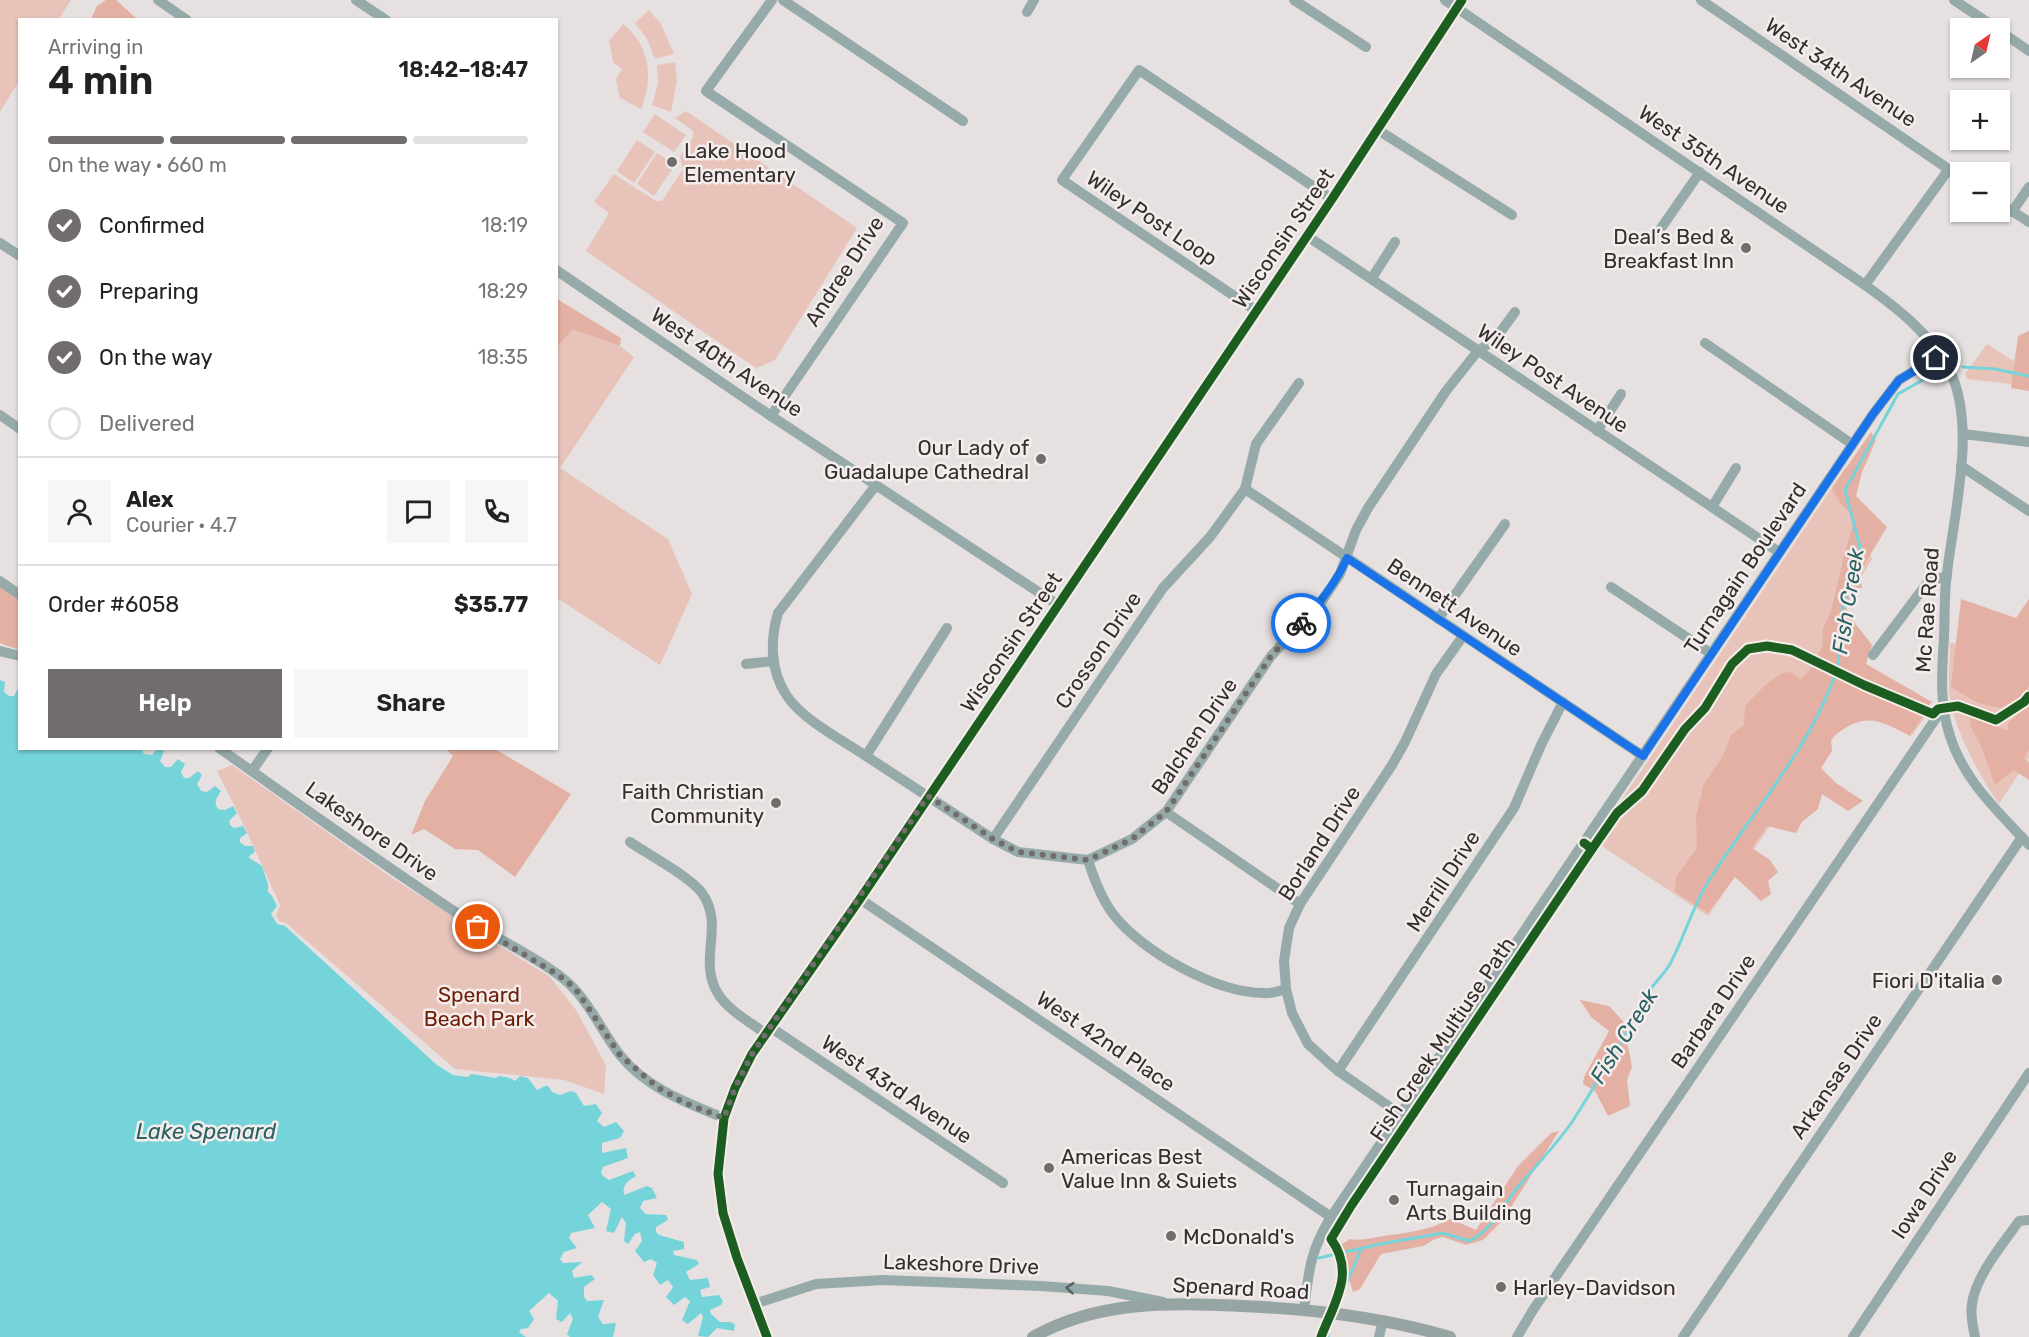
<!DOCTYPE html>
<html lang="en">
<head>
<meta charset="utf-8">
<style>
	:root { --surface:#fff; --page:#f6f6f6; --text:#222; --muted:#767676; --line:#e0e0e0; --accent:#716d6c }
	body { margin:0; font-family:Rubik,sans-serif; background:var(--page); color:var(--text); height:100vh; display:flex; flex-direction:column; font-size:22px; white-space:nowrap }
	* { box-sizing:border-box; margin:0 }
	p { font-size:20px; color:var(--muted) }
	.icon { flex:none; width:33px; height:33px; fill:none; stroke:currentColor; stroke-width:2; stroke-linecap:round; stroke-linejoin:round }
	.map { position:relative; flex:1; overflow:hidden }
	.side { position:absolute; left:18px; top:18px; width:540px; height:732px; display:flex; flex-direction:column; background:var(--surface); border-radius:0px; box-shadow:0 2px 4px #0004 }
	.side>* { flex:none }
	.needle { width:39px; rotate:34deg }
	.tools { position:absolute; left:1950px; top:18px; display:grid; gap:12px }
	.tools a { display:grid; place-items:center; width:60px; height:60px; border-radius:0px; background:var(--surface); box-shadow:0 2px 4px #0004; font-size:30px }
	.pin { position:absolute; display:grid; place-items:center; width:51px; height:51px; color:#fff; margin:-26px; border:3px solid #fff; border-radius:50%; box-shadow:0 2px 6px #0007 }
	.courier { position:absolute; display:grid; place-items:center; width:60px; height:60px; margin:-30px; border:4px solid #1a73e8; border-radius:50%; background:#fff; color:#222; box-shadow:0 2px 8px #0007 }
	.overview em { font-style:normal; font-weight:600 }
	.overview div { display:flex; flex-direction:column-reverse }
	.overview { display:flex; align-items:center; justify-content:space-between; height:102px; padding:0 30px }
	h1 { font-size:39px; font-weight:600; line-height:45px }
	.bar { display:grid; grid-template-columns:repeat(4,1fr); gap:9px 6px; align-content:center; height:72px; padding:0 30px }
	.bar i { height:8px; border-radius:4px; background:var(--line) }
	.bar .current { background:var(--accent) }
	.bar p { grid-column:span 4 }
	.line { display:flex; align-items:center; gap:15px; padding:0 30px; border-top:2px solid var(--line) }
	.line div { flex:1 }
	.round { display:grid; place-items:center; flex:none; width:63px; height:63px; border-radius:0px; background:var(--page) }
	ol { padding:0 30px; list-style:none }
	li { display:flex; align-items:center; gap:18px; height:66px }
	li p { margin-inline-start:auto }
	li .icon { padding:6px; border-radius:50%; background:var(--accent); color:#fff; stroke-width:4 }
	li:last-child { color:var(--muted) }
	li i { width:33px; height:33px; border:3px solid var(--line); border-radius:50% }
	.action { display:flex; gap:12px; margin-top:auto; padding:12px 30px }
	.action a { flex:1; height:69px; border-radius:0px; background:var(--accent); color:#fff; font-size:24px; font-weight:600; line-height:69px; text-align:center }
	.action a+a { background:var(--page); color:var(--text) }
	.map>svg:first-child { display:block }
	.green { fill:#e7c3ba }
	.forest { fill:#e4b0a3 }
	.water { fill:#75d4da }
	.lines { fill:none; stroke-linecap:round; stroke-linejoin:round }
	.stream { stroke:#75d4da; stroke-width:3 }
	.minor { stroke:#96aaaa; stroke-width:10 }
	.major { stroke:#96a5a4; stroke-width:12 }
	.cycleway-casing { stroke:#f5edeb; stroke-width:13 }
	.cycleway { stroke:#1b5e20; stroke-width:9 }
	.oneway { stroke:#5a6060 }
	.done { stroke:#716d6c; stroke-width:6; stroke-dasharray:0 10.8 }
	.route { stroke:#1a73e8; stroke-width:8 }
	.poi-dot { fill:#716d6c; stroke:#f5edeb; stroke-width:2 }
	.labels { text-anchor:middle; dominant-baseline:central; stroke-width:5; stroke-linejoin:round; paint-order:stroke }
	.street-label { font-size:21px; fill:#322f2e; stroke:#f5edeb }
	.poi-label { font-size:21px; fill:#322f2e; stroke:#f5edeb; text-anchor:start }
	.park-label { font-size:21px; fill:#6e1e07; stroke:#f5edeb }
	.water-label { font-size:22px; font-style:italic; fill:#296165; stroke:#f5edeb }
</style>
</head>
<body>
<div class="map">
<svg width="2029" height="1337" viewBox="0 0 2029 1337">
	<rect width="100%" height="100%" fill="#e6e1e0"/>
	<g class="green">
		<polygon points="0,0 71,0 59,19 20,20 19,81 0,112"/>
		<polygon points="649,10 661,24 674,54 655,59 647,39 635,23"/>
		<path d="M623 24C650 45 654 79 641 109L620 98 616 79 622 69 613 62 609 41Z"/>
		<polygon points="675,62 677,80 671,112 652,105 658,83 657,65"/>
		<polygon points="686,111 857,228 775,360 756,368 586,251 609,213 594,202 614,174 656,201 662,201 683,169 680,156 693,137 693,131 675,118"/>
		<polygon points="655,114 686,135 674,152 643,132"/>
		<polygon points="637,140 655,152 634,183 617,171"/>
		<polygon points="657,153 675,165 654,196 637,184"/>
		<polygon points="573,328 620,346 634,357 560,468 668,539 692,594 660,665 557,598 556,348"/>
		<polygon points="1987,344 2023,367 2029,386 1967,379 1965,374"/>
		<polygon points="1846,467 1858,478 1853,501 1872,559 1837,617 1866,664 1930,709 1913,734 1861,703 1809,769 1708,916 1594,841"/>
		<path d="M2029 607V758L1999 804C1979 775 1951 725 1949 690 1948 674 1950 658 1950 643L1972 645 2000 654Z"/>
		<polygon points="232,765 395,880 550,977 576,1010 606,1065 604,1094 564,1080 455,1069 286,923 279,921 276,915 280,905 241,819 217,771"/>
	</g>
	<g class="forest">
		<polygon points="106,0 116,0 137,19 91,19 97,6"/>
		<polygon points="557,299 621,338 620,346 573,329 557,347"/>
		<polygon points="2029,331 2029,391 2011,388 2018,336"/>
		<path d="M1871 432 1876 440 1862 472 1856 496 1887 527 1860 572 1862 588H1855L1846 607 1851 618 1872 645 1866 664 1932 702 1910 736C1876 718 1862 712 1831 739L1832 751 1821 768 1836 783 1863 801 1848 811 1822 794 1818 809 1802 822 1796 833 1767 826 1752 848 1770 860 1778 872 1768 881 1771 894 1761 901 1735 877 1708 913 1675 892 1676 877 1697 848 1696 816 1704 784 1723 756 1731 735 1744 725 1745 706C1756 694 1775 672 1791 672L1801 679 1810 670 1822 647 1823 628 1831 611 1845 552 1855 518 1840 503 1832 488Z"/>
		<polygon points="0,581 19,595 19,650 0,643"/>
		<polygon points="1961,599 2016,618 2029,599 2029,686 2020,699 2003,709 1976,702 1951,687"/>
		<polygon points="2029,702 2029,749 2024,759 2029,762 2029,780 2014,770 1995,785 1982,748 1970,725 1970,715 2008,731 2008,724"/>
		<polygon points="446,749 495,749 571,794 515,877 478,850 455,849 424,829 411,835 425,801 453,756"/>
		<polygon points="1580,1000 1609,1006 1623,1021 1632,1067 1627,1080 1630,1106 1608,1116 1595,1091 1583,1084 1584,1077 1609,1031 1591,1017"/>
		<path d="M1559 1131 1503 1220 1483 1240 1466 1245 1443 1237 1435 1239 1423 1246 1381 1254 1360 1289 1353 1292 1339 1246 1350 1239C1361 1241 1371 1238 1383 1236 1407 1233 1429 1230 1451 1219L1476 1230 1518 1166 1551 1133Z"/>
	</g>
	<path class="water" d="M0 680 5 682 4 692 9 696H14L19 686 20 748H141L144 754 152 755 157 749 164 751 160 761 165 767H171L178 759 185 764 181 772 184 778H189L198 771 202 775 197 784 201 791 207 792 215 786 221 791C217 798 213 802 218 809L225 810 233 806 237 813 229 821 230 825 234 828 243 826 247 833 240 838V842L245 846H253L255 852 248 857 262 866 268 884V892L272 896 277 906 271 914 277 924 285 926 437 1065 453 1075 468 1077 471 1074 496 1078 499 1076 510 1078 515 1081 520 1076 528 1078 537 1090 545 1086H548L552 1092 560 1095 571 1091 576 1093 584 1106 596 1104 602 1113 597 1121 604 1127 616 1122 624 1131 620 1138 602 1143V1153L626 1148 628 1158 603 1167 601 1172 603 1176 609 1180 633 1171 636 1176C628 1181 622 1184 624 1195L647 1186 652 1188 657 1198 643 1201 640 1208 646 1214 666 1215 668 1220 656 1227V1232L659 1235 684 1242V1249L673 1251 674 1255 697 1260 699 1264 686 1272 690 1280 708 1278 710 1287 700 1290 702 1297 719 1295 723 1301 721 1305 710 1310 711 1314 720 1322H731L735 1325 734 1331 717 1328 708 1337 698 1336 703 1317 701 1313 688 1324 682 1320 690 1301 685 1297 674 1305 666 1297 673 1287 668 1280 660 1285 653 1275 657 1263 651 1259 644 1262 635 1251 642 1241 640 1232 635 1234 628 1244 624 1241 626 1223 622 1217 614 1233 606 1231 611 1209 602 1202 588 1215 595 1228 571 1233 569 1238 577 1248 564 1252 560 1259 563 1263 582 1262 572 1271 574 1278 591 1275 595 1279 584 1287V1297L587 1301 604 1300 598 1317 603 1324 616 1323 613 1337H570L567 1334 573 1319 570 1313 562 1322 556 1319 558 1301 549 1293 529 1311 534 1319 528 1328 521 1329 519 1332 526 1337H0Z"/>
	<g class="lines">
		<g class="stream">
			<polyline points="1963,367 1995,369 2029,376"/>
			<polyline points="1838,666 1841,615 1860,547 1845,490 1898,394 1946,367"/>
			<path d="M1319 1258 1380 1244 1443 1233 1469 1241C1492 1230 1501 1208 1517 1188 1535 1167 1556 1145 1572 1122 1593 1089 1614 1055 1633 1021 1637 1013 1641 1005 1645 997 1652 985 1663 976 1670 964 1684 938 1692 908 1708 882 1750 815 1806 754 1834 678"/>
			<polyline points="1343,1292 1361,1249"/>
			<polyline points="1328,1331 1328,1337"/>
		</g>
		<g class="minor">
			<polyline points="158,0 187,20"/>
			<polyline points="356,0 386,20"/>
			<polyline points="783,0 963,121"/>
			<polyline points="1294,0 1366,47"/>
			<path d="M1445 0 1865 285C1897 308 1928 332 1948 367 1978 423 1954 512 1947 573 1944 594 1945 615 1944 637 1942 670 1939 704 1950 736 1964 781 1998 811 2029 845"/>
			<polyline points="1701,0 1960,177"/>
			<polyline points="1954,0 1996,28"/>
			<polyline points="1027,12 1034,0"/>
			<polyline points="2000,31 2029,51"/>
			<polyline points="1378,130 1512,215"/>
			<polyline points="2000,203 2029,222"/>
			<polyline points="2012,212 2029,187"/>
			<polyline points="1659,231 1700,172"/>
			<polyline points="1307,236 1779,552"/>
			<polyline points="0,243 20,256"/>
			<polyline points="556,270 771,416 1058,605"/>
			<polyline points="1372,278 1395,242"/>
			<polyline points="1865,285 1949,169"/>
			<polyline points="1255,310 1062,180 1139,70 1332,199"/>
			<polyline points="1705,343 1852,444"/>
			<polyline points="0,415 20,429"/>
			<polyline points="771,416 903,223 706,91 772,0"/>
			<polyline points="1597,431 1621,394"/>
			<polyline points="1963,434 2029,442"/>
			<polyline points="1961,466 2029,511"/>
			<path d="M876 485 778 613C770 640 770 671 787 696 802 719 840 739 863 754 906 782 950 811 993 839L1018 852 1088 860 1132 839 1166 812 1271 656 1322 601 1340 574 1356 530 1368 508 1446 391 1477 352 1496 338 1515 312"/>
			<polyline points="1245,489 1643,756"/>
			<polyline points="1712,507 1736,468"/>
			<polyline points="0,581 20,595"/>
			<polyline points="1611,587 1710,653"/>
			<polyline points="1438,619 1505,524"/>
			<polyline points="0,651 20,656"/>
			<polyline points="1873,655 1928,582 1947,576"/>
			<polyline points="746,664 774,661"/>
			<path d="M219 748C300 805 380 863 463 917 493 937 532 954 560 976 588 997 599 1028 620 1055 646 1088 687 1103 724 1118"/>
			<polyline points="866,756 947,628"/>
			<polyline points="252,771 268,748"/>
			<polyline points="1166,812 1300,904"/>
			<polyline points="993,839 1163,588 1210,537 1245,489 1256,444 1299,383"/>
			<path d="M630 842C649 855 689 876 702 893 725 925 698 959 717 992 727 1010 749 1021 766 1034"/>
			<path d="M1088 860C1094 879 1101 898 1113 914 1141 951 1216 993 1264 993 1271 994 1279 991 1286 989"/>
			<polyline points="860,899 1331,1217"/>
			<polyline points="770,1027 1003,1183"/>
			<polyline points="1338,1071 1514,808 1541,745 1563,702"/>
			<polyline points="1400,1114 1338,1071 1308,1044 1292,1013 1286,989 1284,961 1289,928 1300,904 1392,765 1405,742 1436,674 1463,636"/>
			<polyline points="754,1304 816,1284 883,1280 1041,1286 1108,1291 1163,1302"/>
			<path d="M1304 1309C1309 1270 1310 1251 1331 1217L1873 414 1899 380 1940 355"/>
			<polyline points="767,1337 737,1258 723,1213 718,1174 724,1118 735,1088 752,1054 860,899 1332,199 1462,0"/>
			<polyline points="1379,1337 1383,1320"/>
			<polyline points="1517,1337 1533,1310 1943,708"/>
			<polyline points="1683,1337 2022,837"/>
			<polyline points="1853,1337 2029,1073"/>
			<path d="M1975 1337C1973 1326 1970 1315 1972 1304 1976 1275 2003 1244 2019 1221L2029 1220"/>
		</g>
		<path class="major" d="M1033 1337C1099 1300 1169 1303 1242 1306 1313 1309 1382 1317 1450 1337"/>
		<defs>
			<g id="cycleway">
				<polyline points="1584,843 1592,849 1617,813 1642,791 1685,729 1705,708 1732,664 1748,649 1767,646 1792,650 1864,685 1933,714 1938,709 1958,706 1996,720 2024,702 2029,696"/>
				<polyline points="767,1337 737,1258 723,1213 718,1174 724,1118 735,1088 752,1054 860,899 1332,199 1462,0"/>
				<path d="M1321 1337C1334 1303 1356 1273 1331 1239L1351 1206 1592 849"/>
			</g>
		</defs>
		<use href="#cycleway" class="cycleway-casing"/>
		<use href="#cycleway" class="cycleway"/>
	</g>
	<defs><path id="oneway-chevron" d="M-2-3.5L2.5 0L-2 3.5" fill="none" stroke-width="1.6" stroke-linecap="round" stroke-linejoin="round" transform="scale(1.5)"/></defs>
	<use class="oneway" href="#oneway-chevron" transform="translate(1070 1288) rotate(-175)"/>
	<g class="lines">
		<polyline class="done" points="478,927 557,974 575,988 620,1055 657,1087 685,1103 724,1118 735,1088 752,1054 928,796 993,839 1018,852 1088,860 1132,839 1166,812 1271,656 1301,623"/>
		<path class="route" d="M1301 623C1320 603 1336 583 1347 558L1643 756 1873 414 1899 380 1936 358"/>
	</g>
	<g class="poi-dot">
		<circle cx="672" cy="162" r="6"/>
		<circle cx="1746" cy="248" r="6"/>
		<circle cx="1041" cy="459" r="6"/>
		<circle cx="776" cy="803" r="6"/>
		<circle cx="1997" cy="980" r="6"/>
		<circle cx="1049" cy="1168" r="6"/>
		<circle cx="1394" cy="1200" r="6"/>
		<circle cx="1171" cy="1236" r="6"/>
		<circle cx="1501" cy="1287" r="6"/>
	</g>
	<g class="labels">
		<g class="street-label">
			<text transform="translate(1841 72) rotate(34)">West 34th Avenue</text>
			<text transform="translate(1714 159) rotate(34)">West 35th Avenue</text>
			<text transform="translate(1152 218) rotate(34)">Wiley Post Loop</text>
			<text transform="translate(1283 238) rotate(-56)">Wisconsin Street</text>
			<text transform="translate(844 271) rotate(-57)">Andree Drive</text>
			<text transform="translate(727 362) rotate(34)">West 40th Avenue</text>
			<text transform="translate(1553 378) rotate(34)">Wiley Post Avenue</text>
			<text transform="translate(1745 568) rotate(-56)">Turnagain Boulevard</text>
			<text transform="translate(1455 607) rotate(34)">Bennett Avenue</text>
			<text transform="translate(1927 610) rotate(-86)">Mc Rae Road</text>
			<text transform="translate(1011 642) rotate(-56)">Wisconsin Street</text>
			<text transform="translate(1098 650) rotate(-56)">Crosson Drive</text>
			<text transform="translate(1194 736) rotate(-56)">Balchen Drive</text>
			<text transform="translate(372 831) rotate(35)">Lakeshore Drive</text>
			<text transform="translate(1319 843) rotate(-57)">Borland Drive</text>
			<text transform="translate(1443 881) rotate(-57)">Merrill Drive</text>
			<text transform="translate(1713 1011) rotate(-56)">Barbara Drive</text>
			<text transform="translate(1442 1039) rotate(-56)">Fish Creek Multiuse Path</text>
			<text transform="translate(1106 1041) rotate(34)">West 42nd Place</text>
			<text transform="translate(1836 1076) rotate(-56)">Arkansas Drive</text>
			<text transform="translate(897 1089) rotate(34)">West 43rd Avenue</text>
			<text transform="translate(1924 1194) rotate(-57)">Iowa Drive</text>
			<text transform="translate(961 1264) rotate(2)">Lakeshore Drive</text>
			<text transform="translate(1241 1288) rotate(3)">Spenard Road</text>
		</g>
		<g class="poi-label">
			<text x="684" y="150">Lake Hood<tspan x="684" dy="24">Elementary</tspan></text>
			<text x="1734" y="236" text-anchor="end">Deal’s Bed &amp;<tspan x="1734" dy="24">Breakfast Inn</tspan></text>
			<text x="1029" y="447" text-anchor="end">Our Lady of<tspan x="1029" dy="24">Guadalupe Cathedral</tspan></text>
			<text x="764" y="791" text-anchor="end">Faith Christian<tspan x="764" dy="24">Community</tspan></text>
			<text x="1985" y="980" text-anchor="end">Fiori D'italia</text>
			<text x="1061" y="1156">Americas Best<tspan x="1061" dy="24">Value Inn &amp; Suiets</tspan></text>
			<text x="1406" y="1188">Turnagain<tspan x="1406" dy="24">Arts Building</tspan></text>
			<text x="1183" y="1236">McDonald's</text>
			<text x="1513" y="1287">Harley-Davidson</text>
		</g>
		<g class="park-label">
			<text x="479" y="994">Spenard<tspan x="479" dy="24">Beach Park</tspan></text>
		</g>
		<g class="water-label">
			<text transform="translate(1848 601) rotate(-81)">Fish Creek</text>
			<text transform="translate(1624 1036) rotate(-58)">Fish Creek</text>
			<text x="206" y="1131">Lake Spenard</text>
		</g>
	</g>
</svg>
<div class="tools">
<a><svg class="needle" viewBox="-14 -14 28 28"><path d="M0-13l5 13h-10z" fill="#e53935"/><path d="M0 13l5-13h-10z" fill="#767676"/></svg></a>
<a>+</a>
<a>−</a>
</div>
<div class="pin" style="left:478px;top:927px;background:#ea580c"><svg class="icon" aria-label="bag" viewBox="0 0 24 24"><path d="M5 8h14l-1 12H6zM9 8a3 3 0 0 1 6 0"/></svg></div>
<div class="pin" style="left:1936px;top:358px;background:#1f2937"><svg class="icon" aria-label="home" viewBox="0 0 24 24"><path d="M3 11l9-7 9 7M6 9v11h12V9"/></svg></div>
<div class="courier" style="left:1301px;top:623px"><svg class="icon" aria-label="bike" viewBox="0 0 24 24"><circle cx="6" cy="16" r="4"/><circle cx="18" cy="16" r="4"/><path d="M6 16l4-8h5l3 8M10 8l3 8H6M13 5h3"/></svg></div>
<section class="side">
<div class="overview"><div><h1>4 min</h1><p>Arriving in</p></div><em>18:42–18:47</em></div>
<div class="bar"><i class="current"></i><i class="current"></i><i class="current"></i><i></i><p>On the way · 660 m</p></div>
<ol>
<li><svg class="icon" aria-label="check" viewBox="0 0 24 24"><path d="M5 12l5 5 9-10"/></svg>Confirmed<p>18:19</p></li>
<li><svg class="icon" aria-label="check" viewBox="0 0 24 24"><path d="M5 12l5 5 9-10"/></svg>Preparing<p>18:29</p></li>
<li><svg class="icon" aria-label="check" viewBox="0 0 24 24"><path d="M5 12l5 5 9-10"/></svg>On the way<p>18:35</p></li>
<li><i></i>Delivered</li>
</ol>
<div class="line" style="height:108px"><a class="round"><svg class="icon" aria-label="person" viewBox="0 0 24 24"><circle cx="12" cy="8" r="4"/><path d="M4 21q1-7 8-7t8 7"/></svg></a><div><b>Alex</b><p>Courier · 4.7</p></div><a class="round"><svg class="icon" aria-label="chat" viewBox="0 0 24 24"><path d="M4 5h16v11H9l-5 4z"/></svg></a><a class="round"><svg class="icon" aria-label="phone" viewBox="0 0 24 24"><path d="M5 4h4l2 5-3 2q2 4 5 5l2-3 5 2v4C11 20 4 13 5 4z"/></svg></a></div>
<div class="line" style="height:78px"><div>Order #6058</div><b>$35.77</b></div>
<div class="action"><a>Help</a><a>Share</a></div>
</section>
</div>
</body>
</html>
